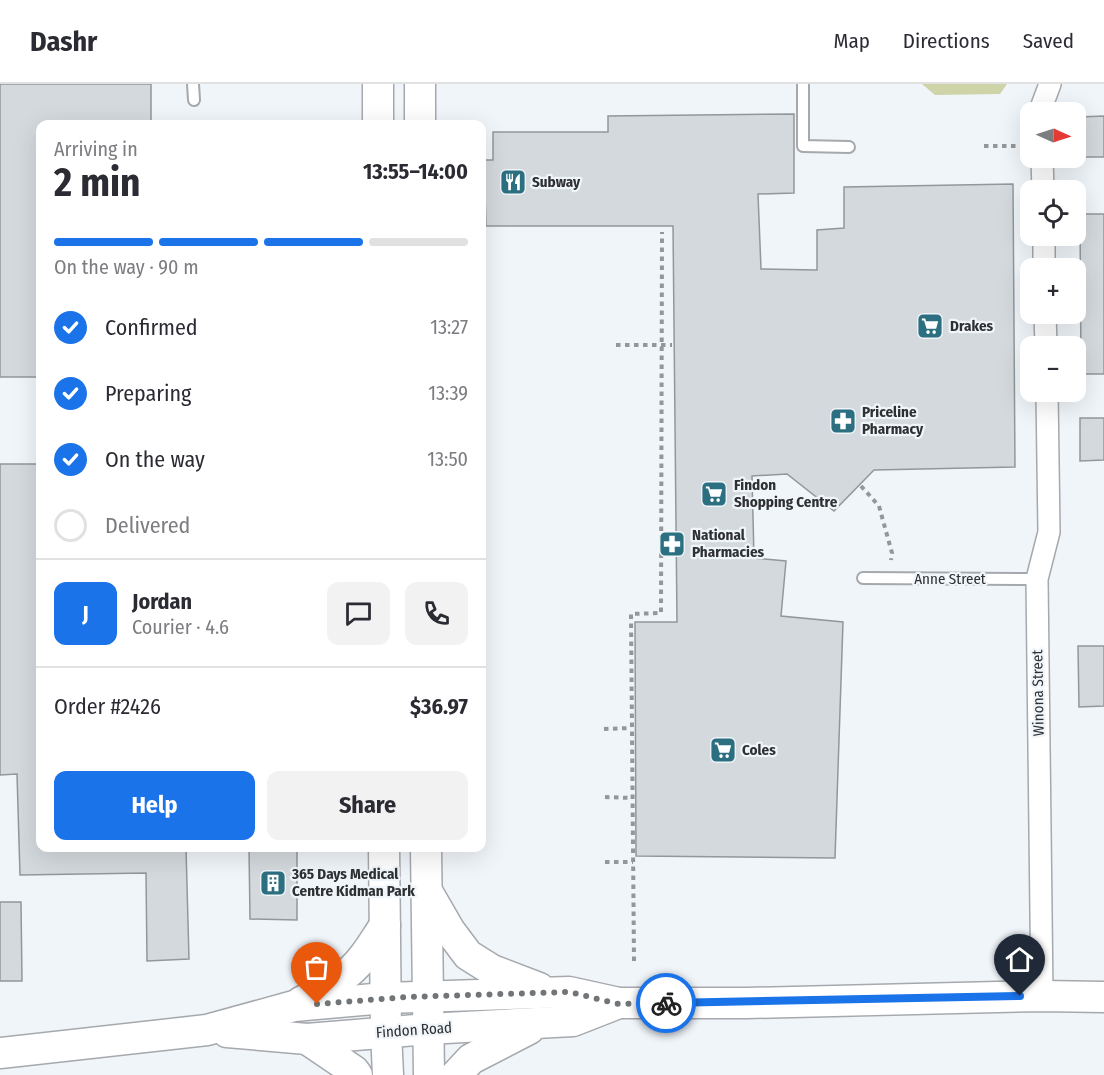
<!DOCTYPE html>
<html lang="en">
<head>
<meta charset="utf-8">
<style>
	:root { --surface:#fff; --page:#f2f2f3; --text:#2b2b33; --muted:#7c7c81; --line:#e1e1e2; --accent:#1a73e8 }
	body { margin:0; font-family:"Fira Sans Condensed",sans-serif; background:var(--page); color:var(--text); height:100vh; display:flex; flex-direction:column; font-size:22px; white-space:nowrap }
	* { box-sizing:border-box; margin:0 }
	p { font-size:20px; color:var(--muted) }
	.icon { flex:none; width:33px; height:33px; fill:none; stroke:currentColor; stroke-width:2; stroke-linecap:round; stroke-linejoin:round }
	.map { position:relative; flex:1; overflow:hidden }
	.drawer { position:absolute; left:36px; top:36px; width:450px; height:732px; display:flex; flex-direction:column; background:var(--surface); border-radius:12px; box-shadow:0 6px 24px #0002 }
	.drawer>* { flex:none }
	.needle { width:39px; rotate:93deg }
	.buttons { position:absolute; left:1020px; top:18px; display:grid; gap:12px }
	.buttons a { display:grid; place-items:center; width:66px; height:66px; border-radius:12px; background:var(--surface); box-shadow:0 6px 24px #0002; font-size:30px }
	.pin { position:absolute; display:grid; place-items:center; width:51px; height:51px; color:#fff; margin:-62px -26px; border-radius:50% 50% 50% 0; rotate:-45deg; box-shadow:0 0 6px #0007 }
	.pin .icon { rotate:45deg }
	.courier { position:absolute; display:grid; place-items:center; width:60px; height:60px; margin:-30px; border:4px solid #1a73e8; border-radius:50%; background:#fff; color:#222; box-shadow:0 2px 8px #0007 }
	.summary em { font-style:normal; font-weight:700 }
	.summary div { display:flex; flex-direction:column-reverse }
	.summary { display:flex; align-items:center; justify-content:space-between; height:102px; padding:0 18px }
	h1 { font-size:39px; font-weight:700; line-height:45px }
	.bar { display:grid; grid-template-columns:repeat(4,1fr); gap:9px 6px; align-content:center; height:72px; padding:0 18px }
	.bar i { height:8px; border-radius:4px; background:var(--line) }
	.bar .selected { background:var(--accent) }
	.bar p { grid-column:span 4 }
	.line { display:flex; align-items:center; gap:15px; padding:0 18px; border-top:2px solid var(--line) }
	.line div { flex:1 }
	.round { display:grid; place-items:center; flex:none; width:63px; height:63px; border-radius:12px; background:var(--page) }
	ol { padding:0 18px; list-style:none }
	li { display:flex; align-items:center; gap:18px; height:66px }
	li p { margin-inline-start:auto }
	li .icon { padding:6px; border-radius:50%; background:var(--accent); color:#fff; stroke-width:4 }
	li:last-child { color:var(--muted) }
	li i { width:33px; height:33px; border:3px solid var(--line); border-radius:50% }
	.button { display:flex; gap:12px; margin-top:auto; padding:12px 18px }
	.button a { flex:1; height:69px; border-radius:12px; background:var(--accent); color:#fff; font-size:24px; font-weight:700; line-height:69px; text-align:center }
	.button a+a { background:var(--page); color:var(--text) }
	header { display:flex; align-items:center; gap:36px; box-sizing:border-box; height:84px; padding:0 30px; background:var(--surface); border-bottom:2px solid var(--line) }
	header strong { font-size:28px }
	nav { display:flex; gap:33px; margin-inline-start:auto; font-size:21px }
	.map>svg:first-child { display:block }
	.green { fill:#ced3a8 }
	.building { fill:#d4d9dd; stroke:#92979b; stroke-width:1.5 }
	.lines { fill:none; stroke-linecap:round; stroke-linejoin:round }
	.lane-casing { stroke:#a5a9ad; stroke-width:14 }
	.street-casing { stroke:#a5a9ad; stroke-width:24 }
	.secondary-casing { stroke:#a5a9ad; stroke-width:33 }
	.path { stroke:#93979a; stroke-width:4; stroke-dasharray:4.5 4.5; stroke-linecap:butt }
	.lane { stroke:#fff; stroke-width:10 }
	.street { stroke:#fff; stroke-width:21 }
	.secondary { stroke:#fff; stroke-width:30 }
	.done { stroke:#727578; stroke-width:6; stroke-dasharray:0 10.8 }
	.route { stroke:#1a73e8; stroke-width:8 }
	.labels { text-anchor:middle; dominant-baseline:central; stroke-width:4.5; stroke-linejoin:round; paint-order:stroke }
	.poi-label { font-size:15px; font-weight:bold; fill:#2e3032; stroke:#f0f5fa; text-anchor:start }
	.street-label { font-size:15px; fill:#2e3032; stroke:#f0f5fa }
</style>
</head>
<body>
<header>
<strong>Dashr</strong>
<nav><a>Map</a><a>Directions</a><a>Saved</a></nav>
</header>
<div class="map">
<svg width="1104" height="991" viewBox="0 0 1104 991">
	<rect width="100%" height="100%" fill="#f0f5fa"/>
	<polygon class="green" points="922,0 1007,0 1000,10 935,11"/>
	<g class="building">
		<polygon points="0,0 151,0 151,40 40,40 40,293 0,293"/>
		<polygon points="794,30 794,109 758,110 761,185 817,186 817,146 844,144 844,103 1013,100 1015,383 874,386 834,427 787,390 752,392 754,474 786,477 781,532 843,538 835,774 636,772 635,538 677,538 673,142 486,142 484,76 493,76 493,48 608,48 608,32"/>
		<polygon points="1104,32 1104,73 1079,73 1079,33"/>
		<polygon points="1080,130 1104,130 1104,290 1081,290"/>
		<polygon points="1080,334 1104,334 1104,376 1080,377"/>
		<polygon points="0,380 40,380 40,764 186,764 189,875 147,877 146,789 20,791 17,690 0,691"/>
		<polygon points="1078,562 1104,562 1104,622 1079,623"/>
		<polygon points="249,764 297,764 297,836 250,835"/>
		<polygon points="0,818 21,818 22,897 0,897"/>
	</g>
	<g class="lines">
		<defs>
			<g id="lane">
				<polyline points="193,0 194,16"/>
				<polyline points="803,0 803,62 849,63"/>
				<polyline points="863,494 1037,495"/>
			</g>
			<g id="street">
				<polyline points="1042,28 1041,24 1050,0"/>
				<polyline points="1042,74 1043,106"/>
				<polyline points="1044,152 1044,184"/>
				<polyline points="1045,230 1046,262"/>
				<polyline points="1042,912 1037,495 1049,448 1047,308"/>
			</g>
			<g id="secondary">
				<polyline points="378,0 378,40"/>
				<polyline points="420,0 420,40"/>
				<polyline points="384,764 386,948 388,991"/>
				<polyline points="426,764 429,991"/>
				<polyline points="428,809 450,847 468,871 492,886 539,904"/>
				<path d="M301 918C324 906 348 894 364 872 372 862 378 851 385 841"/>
				<polyline points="227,948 307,955 428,945 573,937 619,919"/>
				<polyline points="307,955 354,987 357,991"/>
				<polyline points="0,969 207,946 294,922 385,914 569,908 619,919 747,919 1042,912 1104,913"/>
				<polyline points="456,991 471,975 529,945"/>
			</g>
		</defs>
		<use href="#lane" class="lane-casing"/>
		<use href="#street" class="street-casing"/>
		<use href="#secondary" class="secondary-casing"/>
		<g class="path">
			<polyline points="984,62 1022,62"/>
			<polyline points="616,261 672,261"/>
			<polyline points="861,402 879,422 892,469 891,476"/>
			<polyline points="604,645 631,644"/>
			<polyline points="605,713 632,714"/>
			<polyline points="605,778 633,778"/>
			<polyline points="634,877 631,530 661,529 662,148"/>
		</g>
		<use href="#lane" class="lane"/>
		<use href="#street" class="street"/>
		<use href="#secondary" class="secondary"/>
	</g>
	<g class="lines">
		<polyline class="done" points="317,920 407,913 569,908 619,920 666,919"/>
		<polyline class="route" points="666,919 1020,912"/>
	</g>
	<defs>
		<symbol id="restaurant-square" viewBox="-11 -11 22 22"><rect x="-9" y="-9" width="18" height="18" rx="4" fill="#2b6f80" stroke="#f0f5fa"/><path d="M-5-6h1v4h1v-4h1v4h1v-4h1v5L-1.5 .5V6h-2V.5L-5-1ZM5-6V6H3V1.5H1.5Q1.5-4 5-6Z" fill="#fff"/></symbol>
		<symbol id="supermarket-square" viewBox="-11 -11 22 22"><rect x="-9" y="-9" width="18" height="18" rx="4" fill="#2b6f80" stroke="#f0f5fa"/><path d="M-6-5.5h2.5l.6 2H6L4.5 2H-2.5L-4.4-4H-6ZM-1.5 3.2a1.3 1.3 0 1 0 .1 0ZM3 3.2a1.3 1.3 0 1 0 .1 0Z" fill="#fff"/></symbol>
		<symbol id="pharmacy-square" viewBox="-11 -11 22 22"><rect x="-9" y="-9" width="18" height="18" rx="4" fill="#2b6f80" stroke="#f0f5fa"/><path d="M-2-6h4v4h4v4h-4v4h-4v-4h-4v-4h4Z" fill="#fff"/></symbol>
		<symbol id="building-square" viewBox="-11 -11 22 22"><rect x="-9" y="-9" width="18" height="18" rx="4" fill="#2b6f80" stroke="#f0f5fa"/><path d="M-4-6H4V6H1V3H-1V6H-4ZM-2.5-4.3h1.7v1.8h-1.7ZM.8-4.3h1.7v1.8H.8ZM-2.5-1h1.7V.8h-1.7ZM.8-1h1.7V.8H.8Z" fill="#fff"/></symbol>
	</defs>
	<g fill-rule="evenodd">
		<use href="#restaurant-square" x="498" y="83" width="30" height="30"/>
		<use href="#supermarket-square" x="915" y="227" width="30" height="30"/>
		<use href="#pharmacy-square" x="828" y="322" width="30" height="30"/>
		<use href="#supermarket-square" x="699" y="395" width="30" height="30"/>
		<use href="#pharmacy-square" x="657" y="445" width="30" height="30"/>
		<use href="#supermarket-square" x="708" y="651" width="30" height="30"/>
		<use href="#building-square" x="258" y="784" width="30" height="30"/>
	</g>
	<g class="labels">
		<g class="poi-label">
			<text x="532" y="98">Subway</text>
			<text x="950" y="242">Drakes</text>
			<text x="862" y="328">Priceline<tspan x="862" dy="17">Pharmacy</tspan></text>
			<text x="734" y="401">Findon<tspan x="734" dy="17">Shopping Centre</tspan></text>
			<text x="692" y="451">National<tspan x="692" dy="17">Pharmacies</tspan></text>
			<text x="742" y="666">Coles</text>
			<text x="292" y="790">365 Days Medical<tspan x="292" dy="17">Centre Kidman Park</tspan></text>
		</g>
		<g class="street-label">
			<text x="950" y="495">Anne Street</text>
			<text transform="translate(1038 609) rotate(-91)">Winona Street</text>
			<text transform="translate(414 946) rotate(-4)">Findon Road</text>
		</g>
	</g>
</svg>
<div class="buttons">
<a><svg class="needle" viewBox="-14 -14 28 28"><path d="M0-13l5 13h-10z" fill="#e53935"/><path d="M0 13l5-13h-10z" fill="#7c7c81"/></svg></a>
<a><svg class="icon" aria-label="locate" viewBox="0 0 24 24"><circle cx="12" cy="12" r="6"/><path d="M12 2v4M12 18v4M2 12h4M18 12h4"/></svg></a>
<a>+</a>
<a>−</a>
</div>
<div class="pin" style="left:317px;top:920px;background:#ea580c"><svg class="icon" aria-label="bag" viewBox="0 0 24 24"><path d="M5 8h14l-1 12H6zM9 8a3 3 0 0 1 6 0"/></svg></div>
<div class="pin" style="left:1020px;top:912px;background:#1f2937"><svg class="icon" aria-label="home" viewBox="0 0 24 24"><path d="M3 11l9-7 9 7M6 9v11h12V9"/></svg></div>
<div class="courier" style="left:666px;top:919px"><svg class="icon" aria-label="bike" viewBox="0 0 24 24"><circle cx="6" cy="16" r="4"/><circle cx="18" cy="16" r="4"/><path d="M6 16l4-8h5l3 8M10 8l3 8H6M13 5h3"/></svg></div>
<section class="drawer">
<div class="summary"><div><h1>2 min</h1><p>Arriving in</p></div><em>13:55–14:00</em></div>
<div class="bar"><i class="selected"></i><i class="selected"></i><i class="selected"></i><i></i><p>On the way · 90 m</p></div>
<ol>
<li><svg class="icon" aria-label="check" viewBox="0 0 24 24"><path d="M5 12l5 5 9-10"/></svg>Confirmed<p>13:27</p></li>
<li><svg class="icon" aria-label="check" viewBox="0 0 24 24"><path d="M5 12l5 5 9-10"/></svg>Preparing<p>13:39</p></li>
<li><svg class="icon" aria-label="check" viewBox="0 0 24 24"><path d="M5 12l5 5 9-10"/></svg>On the way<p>13:50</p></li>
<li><i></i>Delivered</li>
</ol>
<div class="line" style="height:108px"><b class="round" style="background:var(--accent);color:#fff">J</b><div><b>Jordan</b><p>Courier · 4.6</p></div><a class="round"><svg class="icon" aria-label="chat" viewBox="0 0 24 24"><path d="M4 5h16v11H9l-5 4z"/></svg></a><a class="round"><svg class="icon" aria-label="phone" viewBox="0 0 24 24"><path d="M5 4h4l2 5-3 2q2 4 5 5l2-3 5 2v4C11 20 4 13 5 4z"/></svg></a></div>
<div class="line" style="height:78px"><div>Order #2426</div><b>$36.97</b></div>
<div class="button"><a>Help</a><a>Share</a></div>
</section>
</div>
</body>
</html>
